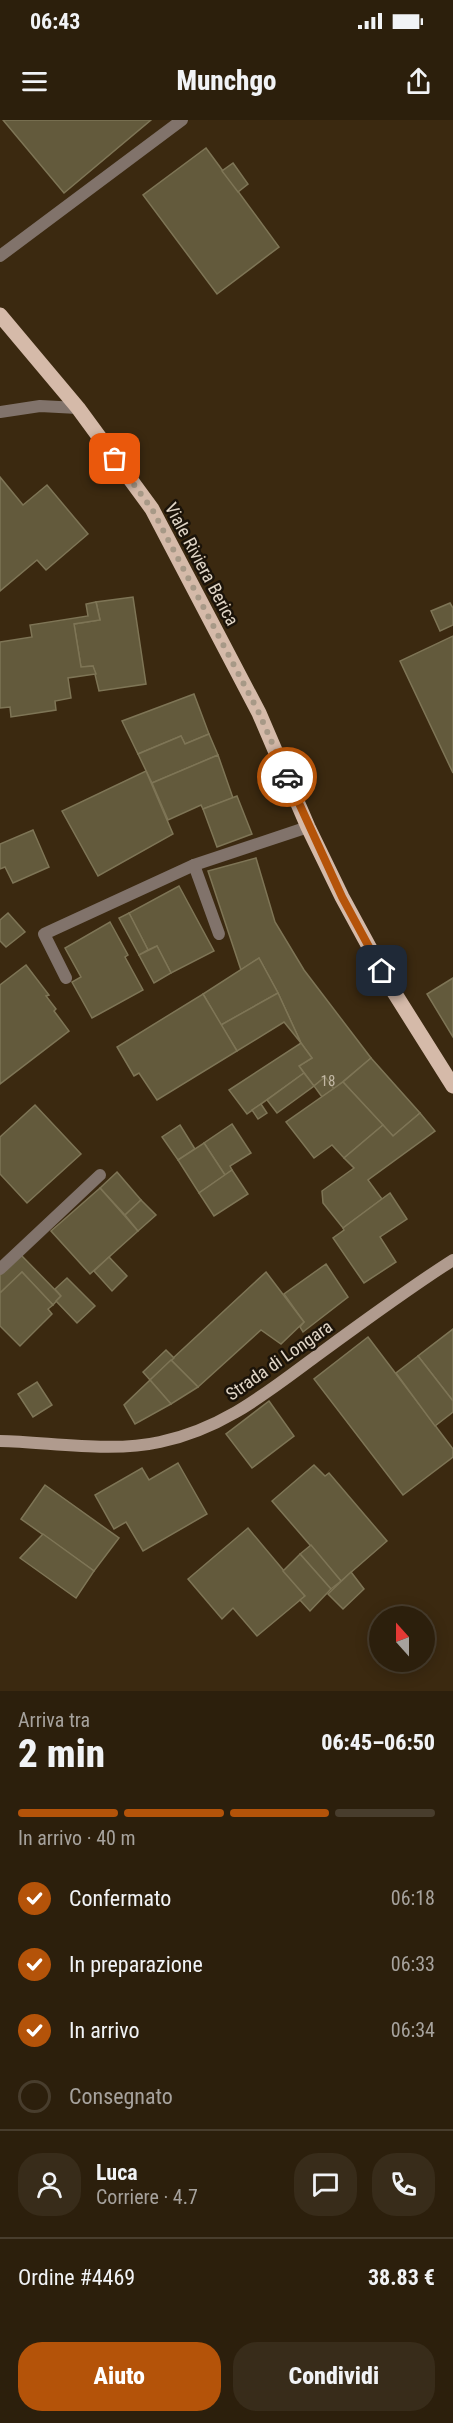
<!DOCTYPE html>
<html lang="it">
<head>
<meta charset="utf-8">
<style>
	:root { --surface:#2c1f0c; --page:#382c1a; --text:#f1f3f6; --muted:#a6a29d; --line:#483d2d; --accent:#b45309 }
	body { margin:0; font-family:"Roboto Condensed",sans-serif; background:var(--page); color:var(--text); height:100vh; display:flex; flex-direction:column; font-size:22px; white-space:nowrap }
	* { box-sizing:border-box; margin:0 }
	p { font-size:20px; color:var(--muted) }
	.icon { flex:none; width:33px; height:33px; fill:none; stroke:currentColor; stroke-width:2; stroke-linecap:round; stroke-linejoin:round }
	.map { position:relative; height:1571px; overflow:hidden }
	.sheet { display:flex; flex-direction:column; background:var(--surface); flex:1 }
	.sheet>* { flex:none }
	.needle { width:39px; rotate:339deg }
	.buttons { position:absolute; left:369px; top:1486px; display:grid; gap:12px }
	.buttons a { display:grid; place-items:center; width:66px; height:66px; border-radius:50%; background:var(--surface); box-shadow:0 3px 15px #0003,0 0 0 2px var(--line); font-size:30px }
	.pin { position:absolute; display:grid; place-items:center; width:51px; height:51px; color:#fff; margin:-26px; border-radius:12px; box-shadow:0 3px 9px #0006 }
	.courier { position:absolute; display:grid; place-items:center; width:60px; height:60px; margin:-30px; border:4px solid #b45309; border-radius:50%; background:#fff; color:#222; box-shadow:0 2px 8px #0007 }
	.summary em { font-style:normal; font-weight:800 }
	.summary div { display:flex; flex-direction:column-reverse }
	.summary { display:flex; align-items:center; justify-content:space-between; height:102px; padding:0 18px }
	h1 { font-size:39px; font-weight:800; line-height:45px }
	.bar { display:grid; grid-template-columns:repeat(4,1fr); gap:9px 6px; align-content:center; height:72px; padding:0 18px }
	.bar i { height:8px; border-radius:4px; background:var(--line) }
	.bar .current { background:var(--accent) }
	.bar p { grid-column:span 4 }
	.line { display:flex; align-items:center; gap:15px; padding:0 18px; border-top:2px solid var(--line) }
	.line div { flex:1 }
	.round { display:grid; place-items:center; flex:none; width:63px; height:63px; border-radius:24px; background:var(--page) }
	ol { padding:0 18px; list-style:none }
	li { display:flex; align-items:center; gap:18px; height:66px }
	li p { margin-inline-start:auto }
	li .icon { padding:6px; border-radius:50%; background:var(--accent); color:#fff; stroke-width:4 }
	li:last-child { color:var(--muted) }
	li i { width:33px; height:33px; border:3px solid var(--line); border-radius:50% }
	.button { display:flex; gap:12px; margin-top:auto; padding:12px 18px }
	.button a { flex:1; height:69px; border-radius:24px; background:var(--accent); color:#fff; font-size:24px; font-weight:800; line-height:69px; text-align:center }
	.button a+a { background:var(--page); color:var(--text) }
	.status { display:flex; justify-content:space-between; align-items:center; height:42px; padding:0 30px; background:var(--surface); direction:ltr }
	.status svg { height:16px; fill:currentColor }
	header { display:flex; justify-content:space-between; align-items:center; height:78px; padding:0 18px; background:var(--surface); font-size:27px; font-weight:800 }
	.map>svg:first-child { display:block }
	.building { fill:#635a3c; stroke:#7e7556; stroke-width:1.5 }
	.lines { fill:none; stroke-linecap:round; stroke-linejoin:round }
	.service { stroke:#81736b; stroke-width:12 }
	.minor { stroke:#81736b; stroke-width:12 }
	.secondary { stroke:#b09b8e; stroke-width:12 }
	.primary { stroke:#d5baa9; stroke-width:15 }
	.done { stroke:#a79987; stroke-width:6; stroke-dasharray:0 10.8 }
	.route { stroke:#b45309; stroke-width:8 }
	.labels { text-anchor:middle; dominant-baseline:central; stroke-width:5; stroke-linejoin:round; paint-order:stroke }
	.number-label { font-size:15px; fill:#c2b7a4 }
	.street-label { font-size:18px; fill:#e1d6c7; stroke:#1b1309 }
</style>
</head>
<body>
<div class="status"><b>06:43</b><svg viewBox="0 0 49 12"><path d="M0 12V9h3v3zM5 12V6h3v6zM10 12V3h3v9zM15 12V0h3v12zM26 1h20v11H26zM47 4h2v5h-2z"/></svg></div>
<header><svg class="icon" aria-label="menu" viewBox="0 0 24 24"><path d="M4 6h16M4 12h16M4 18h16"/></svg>Munchgo<svg class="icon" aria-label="share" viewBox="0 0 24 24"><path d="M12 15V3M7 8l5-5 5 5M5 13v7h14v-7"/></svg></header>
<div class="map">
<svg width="453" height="1571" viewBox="0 0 453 1571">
	<rect width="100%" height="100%" fill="#3b2910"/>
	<g class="building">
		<polygon points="3,0 151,0 64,73"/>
		<polygon points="206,28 279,127 217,174 143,75"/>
		<polygon points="233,43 248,64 238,72 222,51"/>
		<polygon points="0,357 23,385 47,365 88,414 46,450 37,440 0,471"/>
		<polygon points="133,477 146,564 99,571 93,546 81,547 74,504 100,500 96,482"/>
		<polygon points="96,482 100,500 74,504 81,547 93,546 96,554 68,558 71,578 55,581 56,590 11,597 10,587 0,588 0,522 32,517 30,505 88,496 86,484"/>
		<polygon points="450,483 453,488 453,505 440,511 431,491"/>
		<polygon points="453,516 453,653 400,541"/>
		<polygon points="194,574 209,614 185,624 181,616 138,634 122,601"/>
		<polygon points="209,614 218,635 152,663 138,634 181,616 185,624"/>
		<polygon points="218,635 233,678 203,689 201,685 168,700 152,663"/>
		<polygon points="146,651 173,714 98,756 62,691"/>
		<polygon points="237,676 252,714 217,727 203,689"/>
		<polygon points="33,710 49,747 13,763 5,747 0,749 0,724"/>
		<polygon points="256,738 275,802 304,850 371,938 334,969 325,957 314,966 299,946 312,938 301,923 278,873 259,838 241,850 208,751"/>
		<polygon points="179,766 214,831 171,853 157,826 148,830 129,793"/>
		<polygon points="8,793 25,812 6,827 0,821 0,800"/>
		<polygon points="129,793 148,830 139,835 119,798"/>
		<polygon points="110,802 128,835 125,837 143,870 92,898 72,862 81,857 65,828"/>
		<polygon points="157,826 171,853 154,863 139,835"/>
		<polygon points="259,838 278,873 221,905 203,874"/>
		<polygon points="26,845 49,875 46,876 56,889 54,891 69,911 0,964 0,865"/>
		<polygon points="453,858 453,917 427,874"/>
		<polygon points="278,873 301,923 284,902 237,931 221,905"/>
		<polygon points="203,874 237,931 157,980 139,953 134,956 117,927"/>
		<polygon points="301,923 312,938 299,946 304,953 247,994 229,970"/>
		<polygon points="371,938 420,993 393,1016 343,962"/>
		<polygon points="304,953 314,966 277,993 267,980"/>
		<polygon points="325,957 334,969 322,977 314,966"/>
		<polygon points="343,962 383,1005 344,1038 332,1025 314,1038 286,1002"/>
		<polygon points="261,984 267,993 258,999 252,990"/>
		<polygon points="35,985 81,1034 27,1083 0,1054 0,1017"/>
		<polygon points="420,993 435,1011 368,1060 382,1079 343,1108 323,1083 322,1071 354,1048 344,1038 383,1005 393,1016"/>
		<polygon points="232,1004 251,1033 230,1046 232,1050 225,1055 204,1023"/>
		<polygon points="180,1005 195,1029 178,1040 162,1017"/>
		<polygon points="204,1023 225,1055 199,1073 178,1040"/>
		<polygon points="232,1050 248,1074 214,1096 199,1073"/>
		<polygon points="117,1052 141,1080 125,1095 100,1068"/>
		<polygon points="100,1068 138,1111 90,1154 51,1111"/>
		<polygon points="390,1073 407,1099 380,1117 396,1142 364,1163 333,1118 344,1110 343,1108"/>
		<polygon points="141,1080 156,1095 138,1111 125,1095"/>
		<polygon points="21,1135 61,1176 53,1185 22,1152 0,1173 0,1155"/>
		<polygon points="109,1137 127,1156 112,1171 94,1151"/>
		<polygon points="326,1144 348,1177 303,1212 300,1207 304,1202 284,1174"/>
		<polygon points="22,1152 53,1185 48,1189 52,1194 20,1226 0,1206 0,1173"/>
		<polygon points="266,1152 304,1202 281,1224 261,1210 198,1267 171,1240"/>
		<polygon points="67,1158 95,1186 77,1203 56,1181 61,1176 55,1169"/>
		<polygon points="453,1209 453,1281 418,1236"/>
		<polygon points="368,1217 453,1329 453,1337 403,1375 314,1259"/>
		<polygon points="166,1230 174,1238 150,1260 143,1252"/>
		<polygon points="418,1236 453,1281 453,1292 435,1306 396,1253"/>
		<polygon points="171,1240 198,1267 171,1284 150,1260"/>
		<polygon points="150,1260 171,1284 135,1304 124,1285"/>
		<polygon points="37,1262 52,1285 33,1297 18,1274"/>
		<polygon points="269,1281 294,1316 252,1348 226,1314"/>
		<polygon points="178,1343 207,1394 143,1431 126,1402 114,1409 95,1375 142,1348 149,1360"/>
		<polygon points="314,1345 325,1356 329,1353 387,1421 341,1461 272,1381"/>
		<polygon points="45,1365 119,1418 94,1451 21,1399"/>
		<polygon points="248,1408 305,1476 257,1516 233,1488 222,1499 188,1459"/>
		<polygon points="43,1414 94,1451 76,1478 20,1438"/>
		<polygon points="311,1425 341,1461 331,1469 300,1434"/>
		<polygon points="300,1434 331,1469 310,1491 300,1480 305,1476 283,1451"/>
		<polygon points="351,1452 364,1469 343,1489 328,1474"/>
	</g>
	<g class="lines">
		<g class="service">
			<polyline points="0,136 182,0"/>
			<polyline points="0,1149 100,1055"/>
		</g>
		<g class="minor">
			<polyline points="0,292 40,286 78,288"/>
			<polyline points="194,745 219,814"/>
			<polyline points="66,858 44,814 194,745 308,707"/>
		</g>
		<path class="secondary" d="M0 1321C50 1322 111 1333 160 1322 222 1309 265 1274 315 1237 360 1204 406 1170 453 1140"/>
		<polyline class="primary" points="0,195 78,288 152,389 259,593 308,707 342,777 392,869 453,966"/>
	</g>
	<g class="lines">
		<polyline class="done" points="115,339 152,389 259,593 287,657"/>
		<polyline class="route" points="287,657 342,777 382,851"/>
	</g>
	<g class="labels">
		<g class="number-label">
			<text x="328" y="961">18</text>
		</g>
		<g class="street-label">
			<text transform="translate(202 444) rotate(62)">Viale Riviera Berica</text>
			<text transform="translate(279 1240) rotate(-35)">Strada di Longara</text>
		</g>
	</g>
</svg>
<div class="buttons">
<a><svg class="needle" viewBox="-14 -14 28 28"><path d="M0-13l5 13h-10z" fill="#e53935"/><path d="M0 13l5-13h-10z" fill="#a6a29d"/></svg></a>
</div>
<div class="pin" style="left:115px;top:339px;background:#ea580c"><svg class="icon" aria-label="bag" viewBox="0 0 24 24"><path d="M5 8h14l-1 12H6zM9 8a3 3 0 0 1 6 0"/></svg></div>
<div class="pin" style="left:382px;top:851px;background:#1f2937"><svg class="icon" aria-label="home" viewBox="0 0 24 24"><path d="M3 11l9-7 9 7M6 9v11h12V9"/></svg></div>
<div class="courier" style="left:287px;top:657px"><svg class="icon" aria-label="car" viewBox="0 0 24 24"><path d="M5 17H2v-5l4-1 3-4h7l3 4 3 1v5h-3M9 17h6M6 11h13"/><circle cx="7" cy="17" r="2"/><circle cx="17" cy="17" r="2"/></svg></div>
</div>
<section class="sheet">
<div class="summary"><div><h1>2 min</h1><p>Arriva tra</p></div><em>06:45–06:50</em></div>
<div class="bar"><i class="current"></i><i class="current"></i><i class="current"></i><i></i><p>In arrivo · 40 m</p></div>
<ol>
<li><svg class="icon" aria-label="check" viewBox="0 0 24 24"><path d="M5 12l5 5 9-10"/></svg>Confermato<p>06:18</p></li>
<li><svg class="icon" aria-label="check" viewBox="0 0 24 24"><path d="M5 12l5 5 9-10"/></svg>In preparazione<p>06:33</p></li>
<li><svg class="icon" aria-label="check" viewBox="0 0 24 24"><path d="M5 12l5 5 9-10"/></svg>In arrivo<p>06:34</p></li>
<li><i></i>Consegnato</li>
</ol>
<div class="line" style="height:108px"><a class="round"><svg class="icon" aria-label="person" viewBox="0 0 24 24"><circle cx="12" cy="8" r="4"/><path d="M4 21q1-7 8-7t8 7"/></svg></a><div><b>Luca</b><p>Corriere · 4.7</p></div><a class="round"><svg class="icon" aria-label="chat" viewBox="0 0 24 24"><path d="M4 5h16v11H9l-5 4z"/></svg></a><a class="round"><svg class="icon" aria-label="phone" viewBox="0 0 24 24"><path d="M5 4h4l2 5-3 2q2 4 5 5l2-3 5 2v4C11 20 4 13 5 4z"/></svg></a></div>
<div class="line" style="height:78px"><div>Ordine #4469</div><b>38.83 €</b></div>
<div class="button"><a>Aiuto</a><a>Condividi</a></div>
</section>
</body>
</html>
